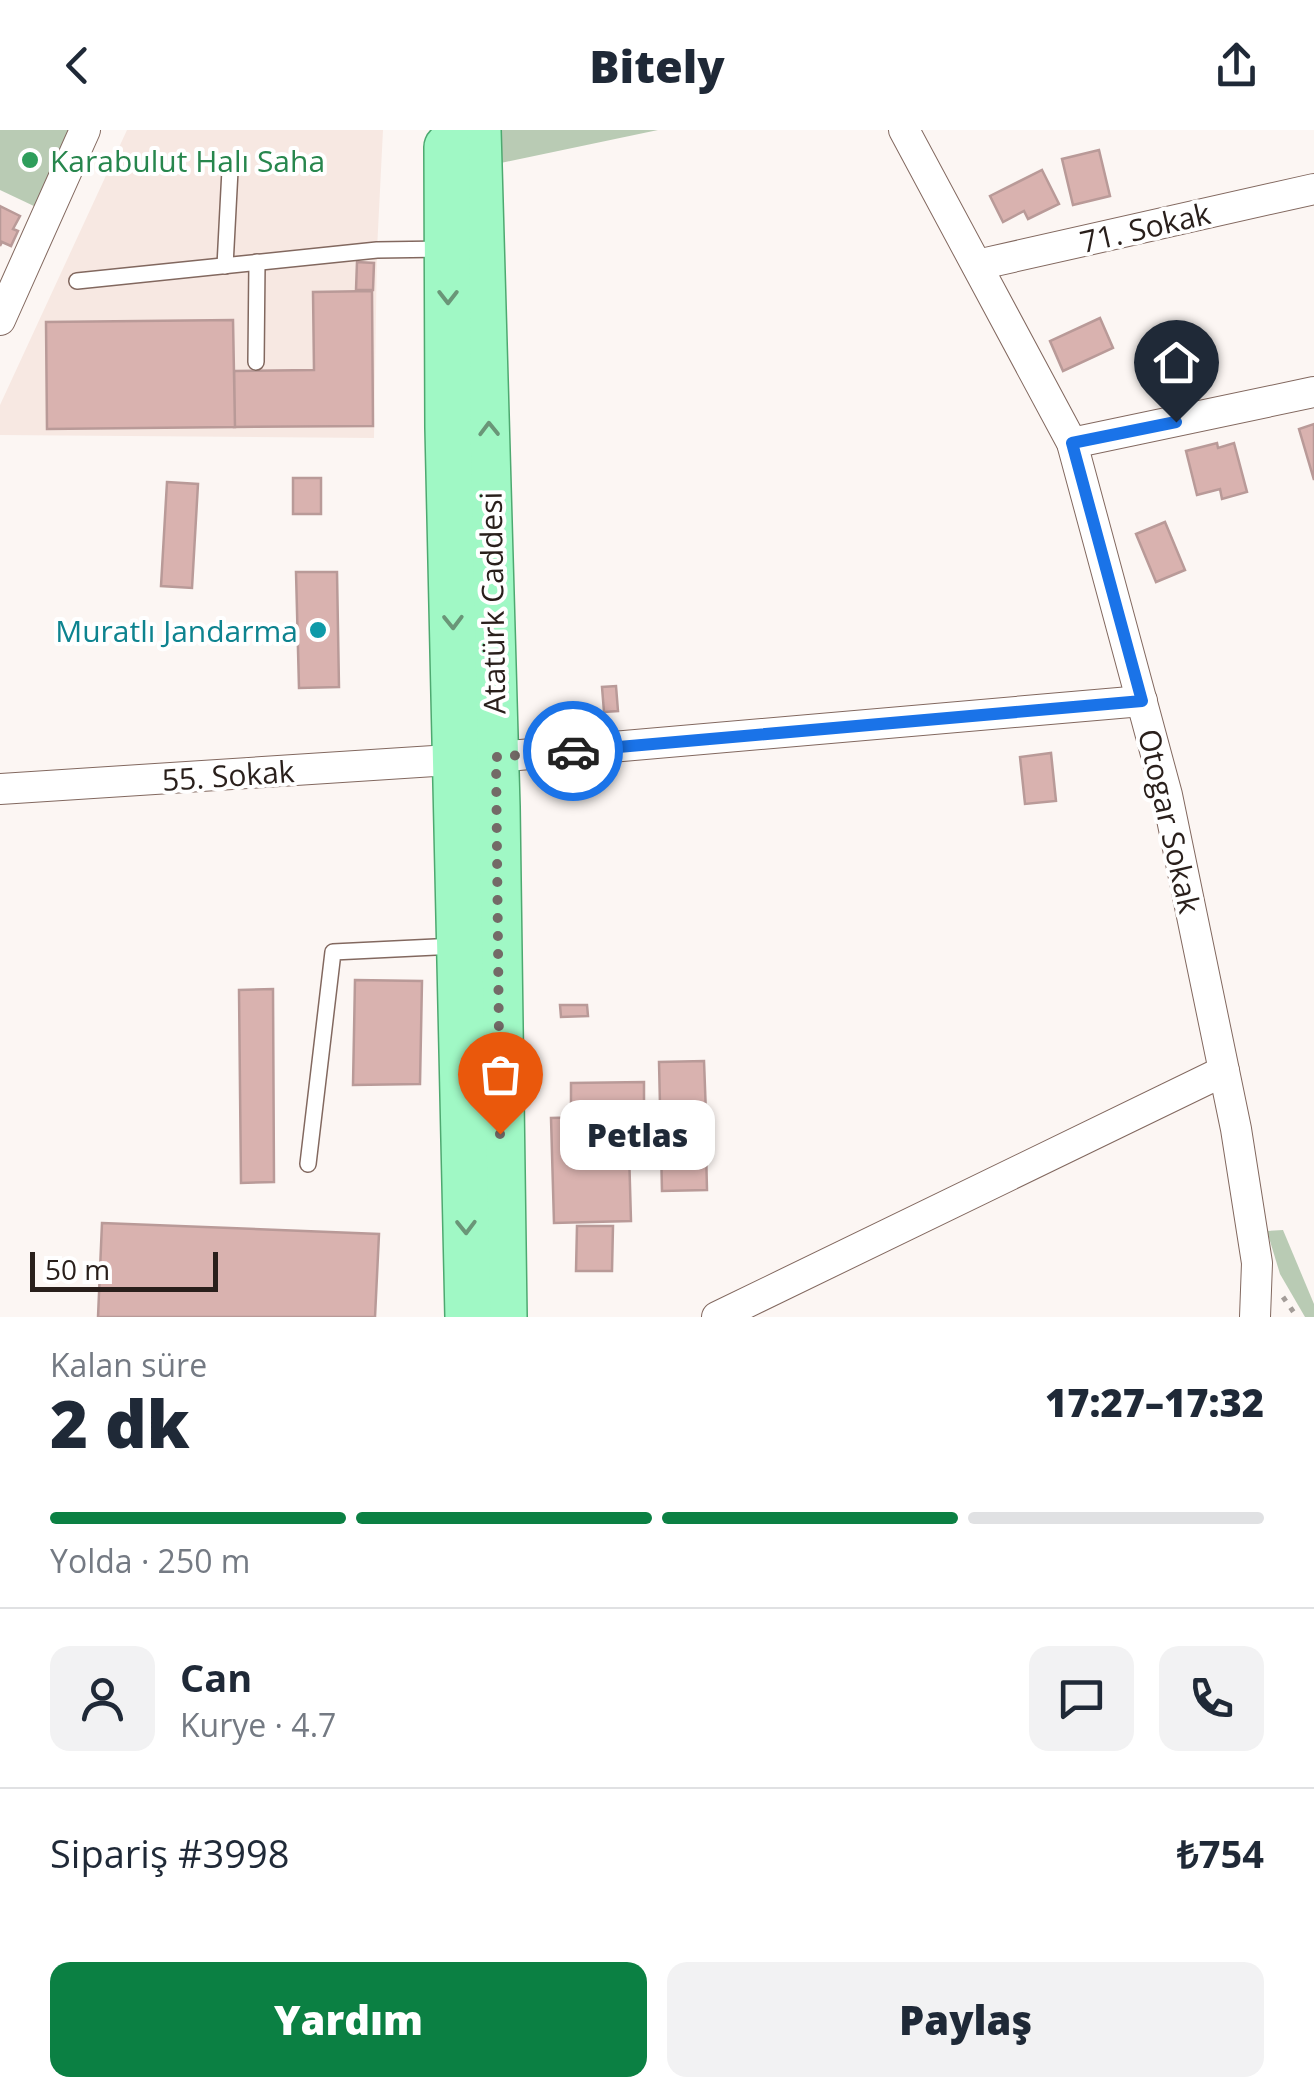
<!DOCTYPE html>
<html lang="tr">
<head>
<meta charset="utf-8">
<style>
	:root { --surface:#fff; --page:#f2f2f3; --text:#1f2937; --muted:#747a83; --line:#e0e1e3; --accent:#0b8043 }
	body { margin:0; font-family:"Open Sans",sans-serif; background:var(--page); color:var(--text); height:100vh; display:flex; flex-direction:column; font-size:38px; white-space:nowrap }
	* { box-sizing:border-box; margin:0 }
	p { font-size:32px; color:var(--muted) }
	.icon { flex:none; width:55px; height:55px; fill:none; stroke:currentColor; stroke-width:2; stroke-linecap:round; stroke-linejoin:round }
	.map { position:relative; height:1187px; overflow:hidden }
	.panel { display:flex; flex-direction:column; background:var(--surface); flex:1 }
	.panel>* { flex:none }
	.scale { position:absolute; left:30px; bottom:25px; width:188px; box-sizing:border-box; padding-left:10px; border:5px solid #291f1b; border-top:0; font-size:28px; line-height:35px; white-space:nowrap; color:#291f1b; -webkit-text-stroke:8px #fff; paint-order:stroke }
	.pin { position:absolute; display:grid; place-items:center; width:85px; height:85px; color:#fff; margin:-102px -42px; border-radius:50% 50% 50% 0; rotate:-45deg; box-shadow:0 0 10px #0007 }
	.pin .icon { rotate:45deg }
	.courier { position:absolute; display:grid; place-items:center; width:100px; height:100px; margin:-50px; border:8px solid #1a73e8; border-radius:50%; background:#fff; color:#222; box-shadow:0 2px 12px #0007 }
	.bubble { position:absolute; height:70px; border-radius:20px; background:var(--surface); box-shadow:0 2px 8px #0004; font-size:32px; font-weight:800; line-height:70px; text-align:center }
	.summary em { font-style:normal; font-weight:800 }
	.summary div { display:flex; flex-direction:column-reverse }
	.summary { display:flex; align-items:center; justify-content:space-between; height:170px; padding:0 50px }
	h1 { font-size:65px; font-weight:800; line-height:75px }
	.bar { display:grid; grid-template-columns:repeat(4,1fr); gap:15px 10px; align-content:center; height:120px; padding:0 50px }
	.bar i { height:12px; border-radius:8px; background:var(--line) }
	.bar .on { background:var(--accent) }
	.bar p { grid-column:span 4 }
	.line { display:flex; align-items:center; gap:25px; padding:0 50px; border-top:2px solid var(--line) }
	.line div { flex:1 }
	.round { display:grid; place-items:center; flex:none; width:105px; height:105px; border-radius:20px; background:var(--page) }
	.action { display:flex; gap:20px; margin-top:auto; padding:20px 50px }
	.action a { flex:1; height:115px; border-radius:20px; background:var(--accent); color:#fff; font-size:40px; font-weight:800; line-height:115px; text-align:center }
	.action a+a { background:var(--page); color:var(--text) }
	header { display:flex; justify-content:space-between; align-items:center; height:130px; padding:0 50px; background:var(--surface); font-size:45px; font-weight:800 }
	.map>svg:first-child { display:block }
	.built { fill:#f7e8e2 }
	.green { fill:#b9cbb4 }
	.building { fill:#d9b2af; stroke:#b99a98; stroke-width:2.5 }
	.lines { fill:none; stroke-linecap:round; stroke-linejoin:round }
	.service-casing { stroke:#82685f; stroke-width:18 }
	.minor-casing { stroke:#82685f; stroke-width:32 }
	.primary-casing { stroke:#4da970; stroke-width:48 }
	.path { stroke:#a39c98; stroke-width:5; stroke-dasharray:5 8; stroke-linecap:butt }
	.service { stroke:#fff; stroke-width:15 }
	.minor { stroke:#fff; stroke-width:30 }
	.primary { stroke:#a0f8c5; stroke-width:45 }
	.oneway { stroke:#6a9678 }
	.done { stroke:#736a67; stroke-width:10; stroke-dasharray:0 18 }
	.route { stroke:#1a73e8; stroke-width:12 }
	.leisure-dot { fill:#2e9e5b; stroke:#fff; stroke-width:4 }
	.culture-dot { fill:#0f9aa8; stroke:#fff; stroke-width:4 }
	.labels { text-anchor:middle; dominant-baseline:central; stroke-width:8; stroke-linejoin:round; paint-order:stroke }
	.leisure-label { font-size:30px; fill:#27864d; stroke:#fff; text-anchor:start }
	.street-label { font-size:30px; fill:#291f1b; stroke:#fff }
	.culture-label { font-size:30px; fill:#0d838f; stroke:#fff; text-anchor:end }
</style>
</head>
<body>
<header><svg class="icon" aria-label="back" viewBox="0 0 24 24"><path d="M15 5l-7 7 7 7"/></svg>Bitely<svg class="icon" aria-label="share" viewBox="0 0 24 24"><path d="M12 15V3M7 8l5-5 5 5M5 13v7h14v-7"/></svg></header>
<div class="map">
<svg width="1314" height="1187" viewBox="0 0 1314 1187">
	<rect width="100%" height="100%" fill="#fcf6f3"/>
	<polygon class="built" points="127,0 383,0 377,120 374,308 0,305 0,275"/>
	<g class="green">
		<polygon points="0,0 74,0 36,77 0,60"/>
		<polygon points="500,0 658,0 496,34"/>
		<polygon points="1283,1100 1314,1174 1314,1187 1305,1187 1280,1144 1267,1101"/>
	</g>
	<g class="building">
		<polygon points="1099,20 1110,66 1073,75 1062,29"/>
		<polygon points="1042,40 1059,74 1028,89 1024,81 1003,92 990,66"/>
		<polygon points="0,76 20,86 13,99 18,101 11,116 2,112 0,116"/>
		<polygon points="357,132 374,133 373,160 356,160"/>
		<polygon points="372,161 373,296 234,297 234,241 314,240 313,162"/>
		<polygon points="1100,188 1113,218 1063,241 1050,211"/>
		<polygon points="233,190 235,297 47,299 46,192"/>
		<polygon points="1314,294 1314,350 1299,299"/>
		<polygon points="1217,313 1218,318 1234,313 1247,362 1222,369 1220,359 1197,365 1186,321"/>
		<rect x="293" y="348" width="28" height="36"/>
		<polygon points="167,352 198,354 192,458 161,456"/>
		<polygon points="1165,392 1185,440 1156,452 1136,404"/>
		<polygon points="296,442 337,442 339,557 299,558"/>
		<polygon points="616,556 618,581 604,582 602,557"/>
		<polygon points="1051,623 1056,671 1025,674 1020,627"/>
		<polygon points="355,850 422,851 420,954 353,955"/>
		<polygon points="273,859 274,1052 241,1053 239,860"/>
		<polygon points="560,875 587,875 588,886 561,887"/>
		<polygon points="704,931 706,984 697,985 698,1019 706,1019 707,1060 662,1061 659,932"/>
		<polygon points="644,952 644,983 571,983 571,953"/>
		<polygon points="628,986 631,1091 554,1093 551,988"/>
		<polygon points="102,1093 379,1104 375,1187 98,1187"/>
		<polygon points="577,1096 613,1096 612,1141 576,1141"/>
	</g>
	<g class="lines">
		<defs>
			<g id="service">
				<polyline points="225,136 230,40"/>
				<polyline points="77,151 377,120 445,119"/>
				<polyline points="256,232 257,132"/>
				<polyline points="308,1034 333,822 456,816"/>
			</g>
			<g id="minor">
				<polyline points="904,0 1072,313 1167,665 1236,999 1257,1133 1255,1187"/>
				<polyline points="977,135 1314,59"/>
				<polyline points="0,190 85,0"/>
				<polyline points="1072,313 1314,262"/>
				<polyline points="0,659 496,627 1142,571"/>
				<polyline points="717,1187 1224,941"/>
			</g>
			<g id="primary">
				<polyline points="478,0 497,677 504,1187"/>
				<polyline points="447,17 448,298 468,1187"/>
			</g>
		</defs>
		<use href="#service" class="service-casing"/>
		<use href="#minor" class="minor-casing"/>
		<use href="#primary" class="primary-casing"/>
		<polyline class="path" points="1283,1167 1297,1187"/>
		<use href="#service" class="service"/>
		<use href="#minor" class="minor"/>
		<use href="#primary" class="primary"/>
	</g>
	<defs><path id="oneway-chevron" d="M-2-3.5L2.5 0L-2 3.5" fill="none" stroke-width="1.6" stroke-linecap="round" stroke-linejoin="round" transform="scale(2.5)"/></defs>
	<g class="oneway">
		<use href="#oneway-chevron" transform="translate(448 167) rotate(90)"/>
		<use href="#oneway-chevron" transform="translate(489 299) rotate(-91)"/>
		<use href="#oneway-chevron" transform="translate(453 492) rotate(89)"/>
		<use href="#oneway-chevron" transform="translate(466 1097) rotate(89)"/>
	</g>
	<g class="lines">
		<polyline class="done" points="500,1004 496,627 573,621"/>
		<polyline class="route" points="573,621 1142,571 1072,313 1176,292"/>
	</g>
	<circle class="leisure-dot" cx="30" cy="30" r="10"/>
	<circle class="culture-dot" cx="318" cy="500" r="10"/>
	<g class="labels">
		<g class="leisure-label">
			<text x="50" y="30">Karabulut Halı Saha</text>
		</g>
		<g class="street-label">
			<text transform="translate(1145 97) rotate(-13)">71. Sokak</text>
			<text transform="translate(492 473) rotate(-91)">Atatürk Caddesi</text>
			<text transform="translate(228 645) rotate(-4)">55. Sokak</text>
			<text transform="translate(1170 691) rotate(77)">Otogar Sokak</text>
		</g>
		<g class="culture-label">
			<text x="298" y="500">Muratlı Jandarma</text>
		</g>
	</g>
</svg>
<div class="scale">50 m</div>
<div class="pin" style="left:500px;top:1004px;background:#ea580c"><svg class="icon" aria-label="bag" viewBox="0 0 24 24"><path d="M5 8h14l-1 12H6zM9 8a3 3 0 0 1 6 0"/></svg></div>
<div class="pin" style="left:1176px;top:292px;background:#1f2937"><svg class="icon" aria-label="home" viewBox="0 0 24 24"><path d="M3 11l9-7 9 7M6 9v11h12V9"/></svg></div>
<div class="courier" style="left:573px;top:621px"><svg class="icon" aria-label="car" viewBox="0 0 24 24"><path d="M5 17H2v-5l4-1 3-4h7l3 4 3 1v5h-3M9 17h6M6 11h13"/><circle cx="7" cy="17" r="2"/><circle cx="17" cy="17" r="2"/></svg></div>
<div class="bubble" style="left:560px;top:970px;width:155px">Petlas</div>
</div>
<section class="panel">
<div class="summary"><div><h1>2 dk</h1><p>Kalan süre</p></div><em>17:27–17:32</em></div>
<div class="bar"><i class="on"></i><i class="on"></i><i class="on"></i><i></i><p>Yolda · 250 m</p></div>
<div class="line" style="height:180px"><a class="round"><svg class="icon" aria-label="person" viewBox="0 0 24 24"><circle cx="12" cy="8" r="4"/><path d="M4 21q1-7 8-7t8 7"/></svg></a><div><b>Can</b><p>Kurye · 4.7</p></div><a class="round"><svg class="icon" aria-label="chat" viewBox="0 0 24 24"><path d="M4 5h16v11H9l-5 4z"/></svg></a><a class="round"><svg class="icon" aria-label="phone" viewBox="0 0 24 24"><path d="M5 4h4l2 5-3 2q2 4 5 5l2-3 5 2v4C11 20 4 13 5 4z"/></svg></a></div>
<div class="line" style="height:130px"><div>Sipariş #3998</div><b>₺754</b></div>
<div class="action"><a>Yardım</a><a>Paylaş</a></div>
</section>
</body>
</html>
